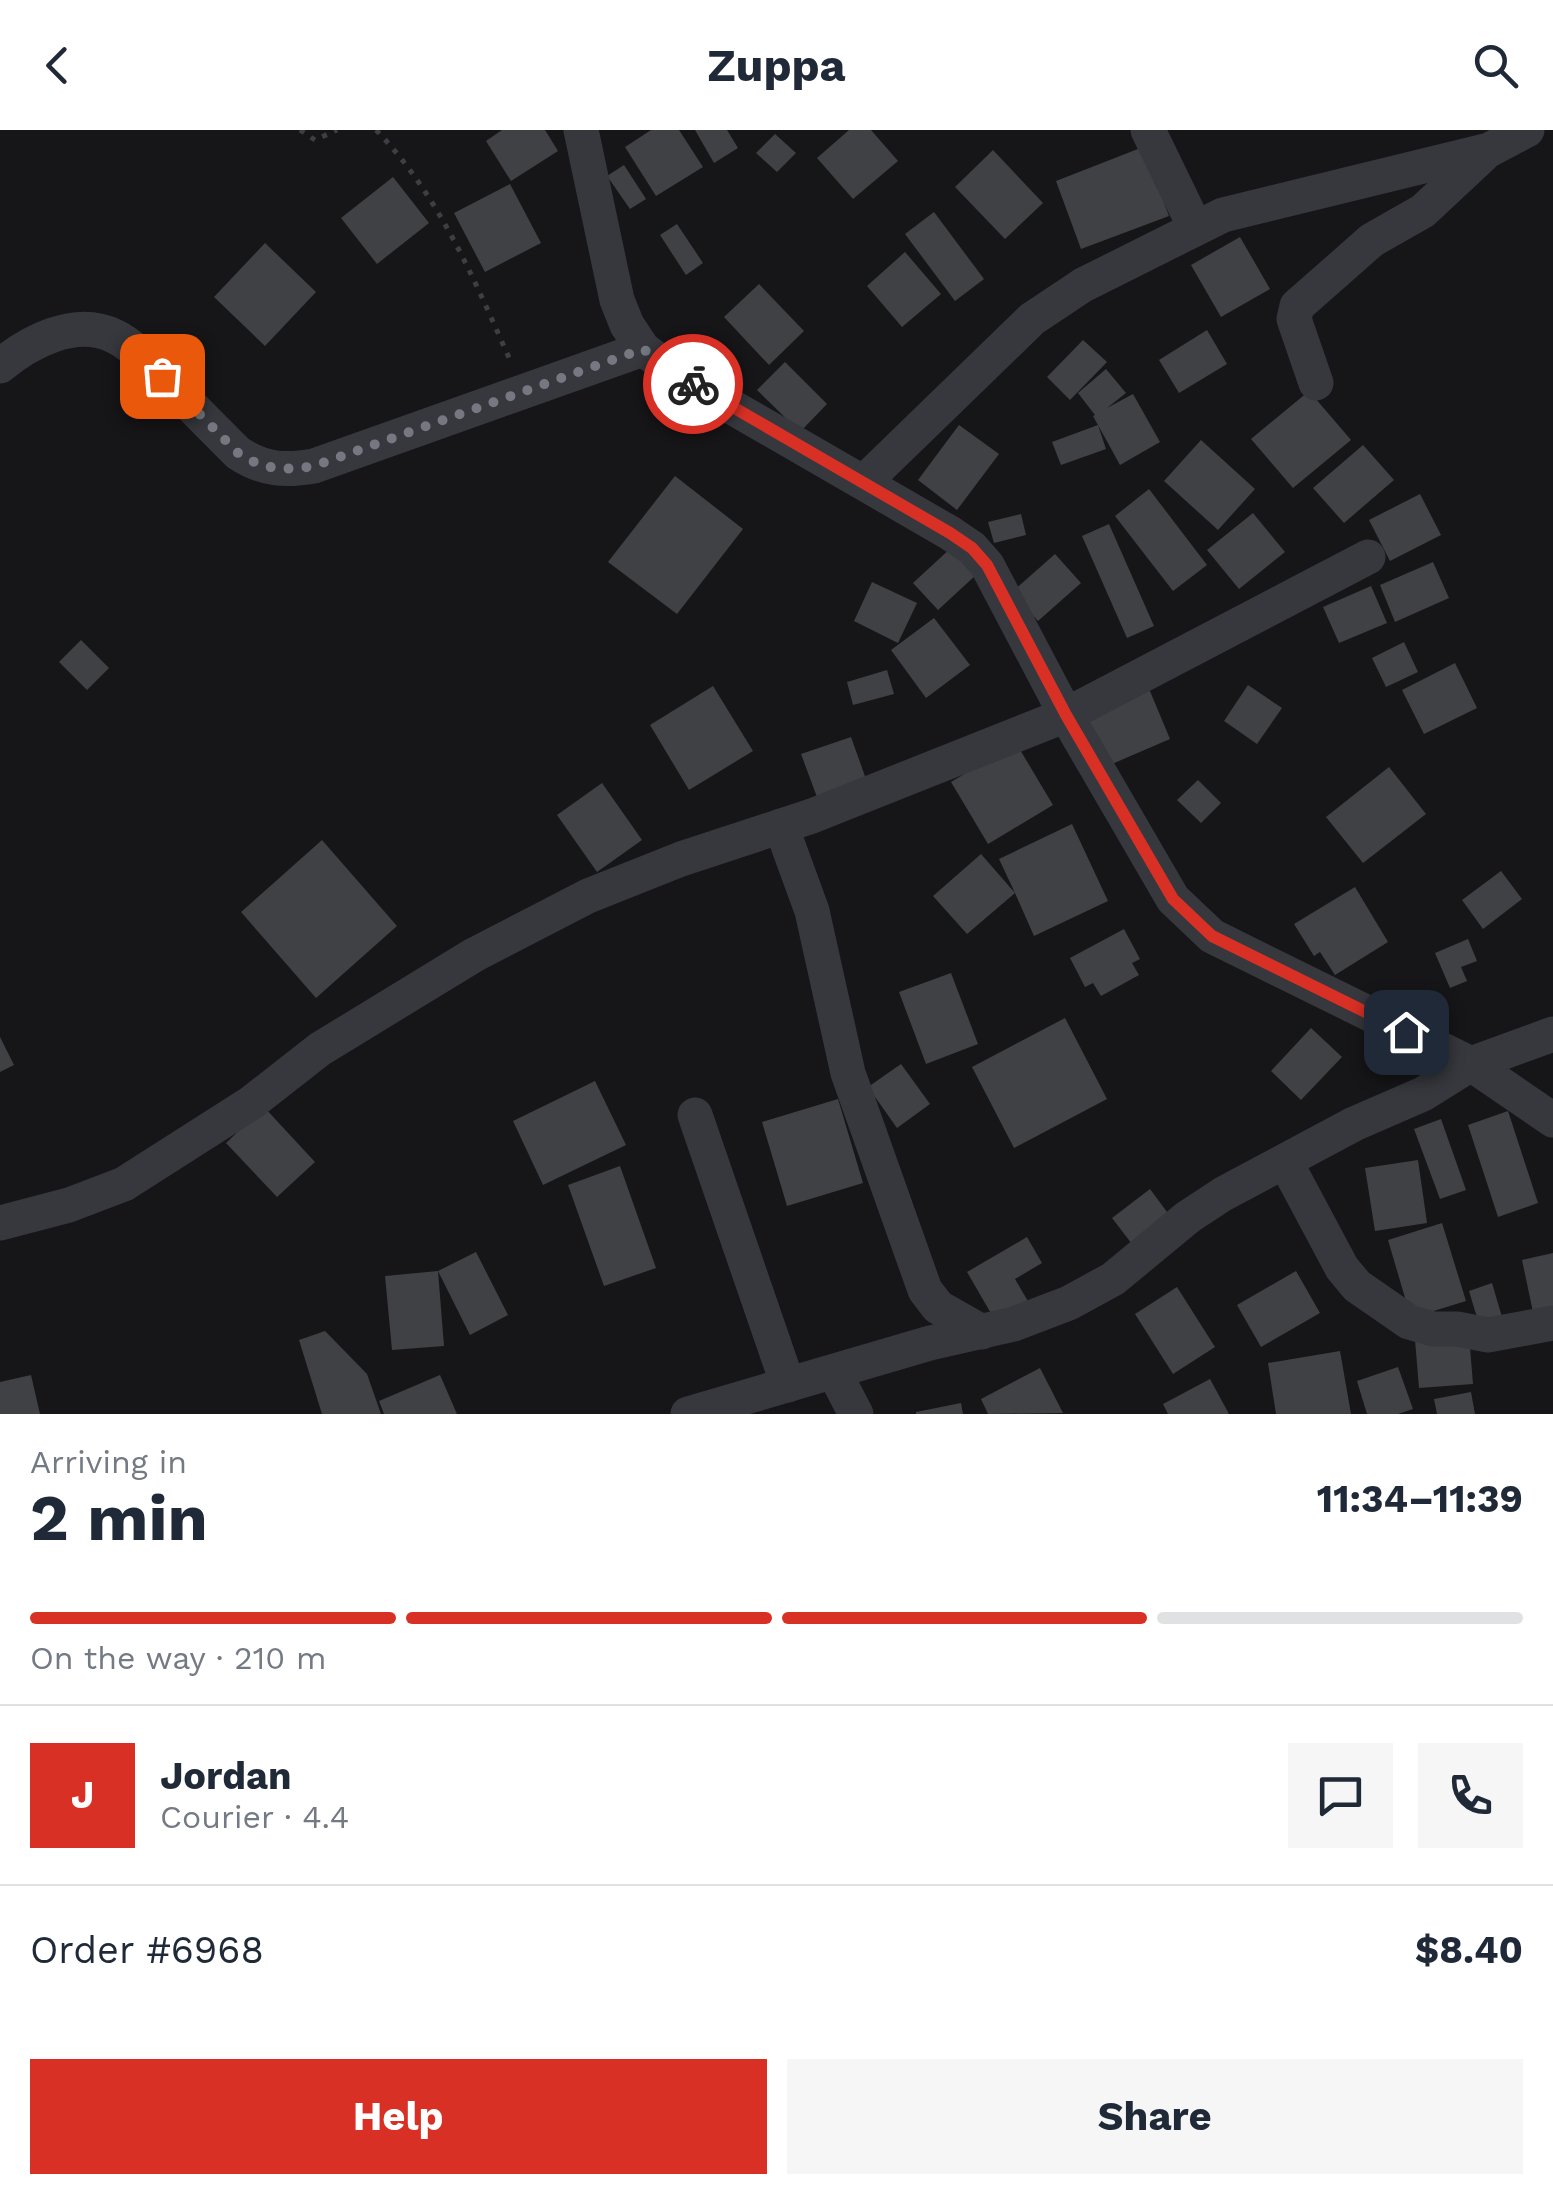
<!DOCTYPE html>
<html lang="en">
<head>
<meta charset="utf-8">
<style>
	:root { --surface:#fff; --page:#f6f6f7; --text:#1f2937; --muted:#747a83; --line:#e0e1e3; --accent:#d93025 }
	body { margin:0; font-family:"Work Sans",sans-serif; background:var(--page); color:var(--text); height:100vh; display:flex; flex-direction:column; font-size:38px; white-space:nowrap }
	* { box-sizing:border-box; margin:0 }
	p { font-size:32px; color:var(--muted) }
	.icon { flex:none; width:55px; height:55px; fill:none; stroke:currentColor; stroke-width:2; stroke-linecap:round; stroke-linejoin:round }
	.map { position:relative; height:1284px; overflow:hidden }
	.panel { display:flex; flex-direction:column; background:var(--surface); flex:1 }
	.panel>* { flex:none }
	.pin { position:absolute; display:grid; place-items:center; width:85px; height:85px; color:#fff; margin:-42px; border-radius:20px; box-shadow:0 5px 15px #0006 }
	.courier { position:absolute; display:grid; place-items:center; width:100px; height:100px; margin:-50px; border:8px solid #d93025; border-radius:50%; background:#fff; color:#222; box-shadow:0 2px 12px #0007 }
	.overview em { font-style:normal; font-weight:700 }
	.overview div { display:flex; flex-direction:column-reverse }
	.overview { display:flex; align-items:center; justify-content:space-between; height:170px; padding:0 30px }
	h1 { font-size:65px; font-weight:700; line-height:75px }
	.bar { display:grid; grid-template-columns:repeat(4,1fr); gap:15px 10px; align-content:center; height:120px; padding:0 30px }
	.bar i { height:12px; border-radius:8px; background:var(--line) }
	.bar .active { background:var(--accent) }
	.bar p { grid-column:span 4 }
	.line { display:flex; align-items:center; gap:25px; padding:0 30px; border-top:2px solid var(--line) }
	.line div { flex:1 }
	.round { display:grid; place-items:center; flex:none; width:105px; height:105px; border-radius:0px; background:var(--page) }
	.action { display:flex; gap:20px; margin-top:auto; padding:20px 30px }
	.action a { flex:1; height:115px; border-radius:0px; background:var(--accent); color:#fff; font-size:40px; font-weight:700; line-height:115px; text-align:center }
	.action a+a { background:var(--page); color:var(--text) }
	header { display:flex; justify-content:space-between; align-items:center; height:130px; padding:0 30px; background:var(--surface); font-size:45px; font-weight:700 }
	.map>svg:first-child { display:block }
	.building { fill:#404145 }
	.lines { fill:none; stroke-linecap:round; stroke-linejoin:round }
	.path { stroke:#3d3f44; stroke-width:5; stroke-dasharray:5 8; stroke-linecap:butt }
	.street { stroke:#37383d; stroke-width:35 }
	.done { stroke:#757880; stroke-width:10; stroke-dasharray:0 18 }
	.route { stroke:#d93025; stroke-width:12 }
</style>
</head>
<body>
<header><svg class="icon" aria-label="back" viewBox="0 0 24 24"><path d="M15 5l-7 7 7 7"/></svg>Zuppa<svg class="icon" aria-label="search" viewBox="0 0 24 24"><circle cx="10" cy="10" r="6"/><path d="M15 15l6 6"/></svg></header>
<div class="map">
<svg width="1553" height="1284" viewBox="0 0 1553 1284">
	<rect width="100%" height="100%" fill="#161618"/>
	<g class="building">
		<polygon points="502,0 545,0 558,21 511,51 486,11"/>
		<polygon points="651,0 679,0 703,37 656,66 625,17"/>
		<polygon points="695,0 727,0 738,18 714,33"/>
		<polygon points="849,0 871,0 898,31 853,69 817,28"/>
		<polygon points="775,4 796,23 777,42 756,23"/>
		<polygon points="1143,17 1169,86 1081,119 1056,51"/>
		<polygon points="993,20 1043,73 1005,109 955,57"/>
		<polygon points="624,35 646,69 630,79 607,46"/>
		<polygon points="393,47 429,93 377,134 341,88"/>
		<polygon points="510,54 541,113 485,142 454,83"/>
		<polygon points="934,82 984,149 955,171 905,104"/>
		<polygon points="677,94 703,133 686,145 660,105"/>
		<polygon points="1240,107 1270,159 1221,187 1191,135"/>
		<polygon points="265,113 316,162 265,216 214,167"/>
		<polygon points="905,122 941,164 902,197 867,156"/>
		<polygon points="759,154 804,201 769,235 724,187"/>
		<polygon points="1207,200 1227,234 1179,263 1159,230"/>
		<polygon points="1083,210 1107,232 1070,270 1047,247"/>
		<polygon points="785,232 827,274 800,302 757,260"/>
		<polygon points="1106,239 1126,263 1107,278 1133,264 1160,312 1120,335 1093,286 1095,285 1078,263"/>
		<polygon points="1309,261 1351,310 1293,358 1251,309"/>
		<polygon points="959,295 999,324 957,380 918,350"/>
		<polygon points="1098,295 1106,319 1061,335 1052,312"/>
		<polygon points="1201,310 1255,359 1218,400 1164,351"/>
		<polygon points="1363,315 1394,350 1344,393 1313,358"/>
		<polygon points="675,346 743,399 677,484 608,432"/>
		<polygon points="1149,359 1207,435 1173,461 1115,386"/>
		<polygon points="1420,364 1441,405 1390,431 1369,390"/>
		<polygon points="1253,383 1285,422 1239,459 1207,420"/>
		<polygon points="1021,384 1026,405 994,413 988,392"/>
		<polygon points="1109,394 1154,496 1127,508 1082,406"/>
		<polygon points="952,417 977,444 938,480 913,453"/>
		<polygon points="1055,424 1081,453 1038,491 1012,462"/>
		<polygon points="1433,432 1449,468 1395,492 1380,455"/>
		<polygon points="872,452 917,473 898,513 854,491"/>
		<polygon points="1371,456 1387,493 1339,513 1323,477"/>
		<polygon points="934,488 970,535 926,568 891,520"/>
		<polygon points="81,510 109,538 87,560 59,532"/>
		<polygon points="1404,512 1418,542 1386,557 1372,528"/>
		<polygon points="1455,533 1477,578 1424,604 1402,560"/>
		<polygon points="887,540 894,564 853,575 847,552"/>
		<polygon points="1147,554 1170,609 1105,637 1082,583"/>
		<polygon points="1248,555 1282,578 1257,614 1224,591"/>
		<polygon points="713,556 753,621 689,660 650,595"/>
		<polygon points="851,607 866,649 817,667 801,624"/>
		<polygon points="1016,613 1053,675 988,714 951,652"/>
		<polygon points="1389,637 1426,684 1363,733 1326,687"/>
		<polygon points="1198,650 1221,673 1201,693 1177,670"/>
		<polygon points="602,653 642,710 597,742 557,685"/>
		<polygon points="1072,694 1108,771 1034,806 1015,763 967,804 933,766 981,724 1015,763 999,729"/>
		<polygon points="322,710 397,796 316,868 241,782"/>
		<polygon points="1501,741 1522,769 1483,799 1462,770"/>
		<polygon points="1355,757 1388,812 1335,845 1320,822 1314,826 1294,794"/>
		<polygon points="1124,799 1140,829 1132,833 1139,845 1101,866 1093,853 1085,857 1070,828"/>
		<polygon points="1468,809 1477,831 1461,837 1467,851 1450,858 1435,823"/>
		<polygon points="951,843 978,914 926,934 899,862"/>
		<polygon points="1065,888 1107,969 1014,1018 972,937"/>
		<polygon points="1311,898 1342,927 1301,970 1271,941"/>
		<polygon points="0,907 14,935 0,942"/>
		<polygon points="901,934 930,974 897,998 868,957"/>
		<polygon points="595,951 626,1015 543,1055 513,991"/>
		<polygon points="838,969 863,1053 787,1076 762,992"/>
		<polygon points="264,977 315,1032 277,1067 226,1013"/>
		<polygon points="1508,981 1538,1073 1498,1087 1468,995"/>
		<polygon points="1441,989 1466,1060 1440,1069 1414,999"/>
		<polygon points="1418,1030 1427,1093 1375,1101 1365,1038"/>
		<polygon points="620,1036 656,1138 604,1156 568,1055"/>
		<polygon points="1150,1059 1173,1090 1135,1118 1112,1088"/>
		<polygon points="1442,1093 1466,1171 1411,1188 1388,1110"/>
		<polygon points="1027,1107 1042,1133 1015,1149 1029,1173 996,1192 967,1142"/>
		<polygon points="476,1122 508,1185 470,1205 438,1141 444,1216 392,1220 385,1146 438,1141"/>
		<polygon points="1553,1123 1553,1178 1533,1182 1522,1130"/>
		<polygon points="1296,1141 1320,1183 1261,1217 1237,1175"/>
		<polygon points="1492,1153 1502,1187 1479,1194 1469,1161"/>
		<polygon points="1177,1157 1215,1217 1173,1244 1135,1184"/>
		<polygon points="325,1201 367,1244 381,1284 322,1284 299,1210"/>
		<polygon points="1469,1205 1473,1254 1419,1258 1415,1210"/>
		<polygon points="1340,1221 1351,1284 1276,1284 1268,1233"/>
		<polygon points="1398,1237 1413,1279 1398,1284 1367,1284 1357,1251"/>
		<polygon points="1040,1238 1063,1283 988,1284 981,1269"/>
		<polygon points="31,1245 40,1284 0,1284 0,1252"/>
		<polygon points="440,1245 457,1284 384,1284 379,1271"/>
		<polygon points="1210,1249 1229,1284 1168,1284 1163,1274"/>
		<polygon points="1471,1262 1475,1284 1437,1284 1434,1269"/>
		<polygon points="961,1273 963,1284 916,1284 916,1282"/>
	</g>
	<g class="lines">
		<g class="path">
			<polyline points="300,0 315,10 337,0"/>
			<path d="M376 0C439 65 474 149 510 230"/>
		</g>
		<g class="street">
			<polyline points="581,0 617,170 627,195 643,219 682,248 950,403 972,418 987,435 1066,585 1173,769 1212,806 1471,934 1553,990"/>
			<polyline points="1148,0 1195,97"/>
			<path d="M0 236C29 212 75 187 114 206 135 216 151 236 167 251 190 275 214 299 238 323 264 340 285 341 314 336L643 219"/>
			<polyline points="1316,253 1294,189 1297,176 1372,110 1423,81 1484,24"/>
			<polyline points="865,351 1032,189 1083,155 1223,85 1489,20 1527,0"/>
			<polyline points="781,696 812,781 848,943 925,1160 938,1177 982,1202"/>
			<polyline points="695,985 788,1255"/>
			<polyline points="1286,1033 1342,1138 1357,1156 1409,1192 1433,1199 1457,1199 1488,1205 1553,1193"/>
			<polyline points="0,1093 69,1075 124,1054 251,973 320,919 474,825 588,766 681,729 812,686 1066,585 1368,427"/>
			<polyline points="834,1242 856,1284"/>
			<polyline points="688,1284 930,1213 1014,1194 1069,1173 1113,1149 1188,1087 1223,1064 1354,994 1423,964 1471,934 1553,904"/>
		</g>
	</g>
	<g class="lines">
		<path class="done" d="M162 246 238 323C264 340 284 341 314 336L643 219 693 254"/>
		<polyline class="route" points="693,254 950,403 972,418 987,435 1066,585 1173,769 1212,806 1406,902"/>
	</g>
</svg>
<div class="pin" style="left:162px;top:246px;background:#ea580c"><svg class="icon" aria-label="bag" viewBox="0 0 24 24"><path d="M5 8h14l-1 12H6zM9 8a3 3 0 0 1 6 0"/></svg></div>
<div class="pin" style="left:1406px;top:902px;background:#1f2937"><svg class="icon" aria-label="home" viewBox="0 0 24 24"><path d="M3 11l9-7 9 7M6 9v11h12V9"/></svg></div>
<div class="courier" style="left:693px;top:254px"><svg class="icon" aria-label="bike" viewBox="0 0 24 24"><circle cx="6" cy="16" r="4"/><circle cx="18" cy="16" r="4"/><path d="M6 16l4-8h5l3 8M10 8l3 8H6M13 5h3"/></svg></div>
</div>
<section class="panel">
<div class="overview"><div><h1>2 min</h1><p>Arriving in</p></div><em>11:34–11:39</em></div>
<div class="bar"><i class="active"></i><i class="active"></i><i class="active"></i><i></i><p>On the way · 210 m</p></div>
<div class="line" style="height:180px"><b class="round" style="background:var(--accent);color:#fff">J</b><div><b>Jordan</b><p>Courier · 4.4</p></div><a class="round"><svg class="icon" aria-label="chat" viewBox="0 0 24 24"><path d="M4 5h16v11H9l-5 4z"/></svg></a><a class="round"><svg class="icon" aria-label="phone" viewBox="0 0 24 24"><path d="M5 4h4l2 5-3 2q2 4 5 5l2-3 5 2v4C11 20 4 13 5 4z"/></svg></a></div>
<div class="line" style="height:130px"><div>Order #6968</div><b>$8.40</b></div>
<div class="action"><a>Help</a><a>Share</a></div>
</section>
</body>
</html>
